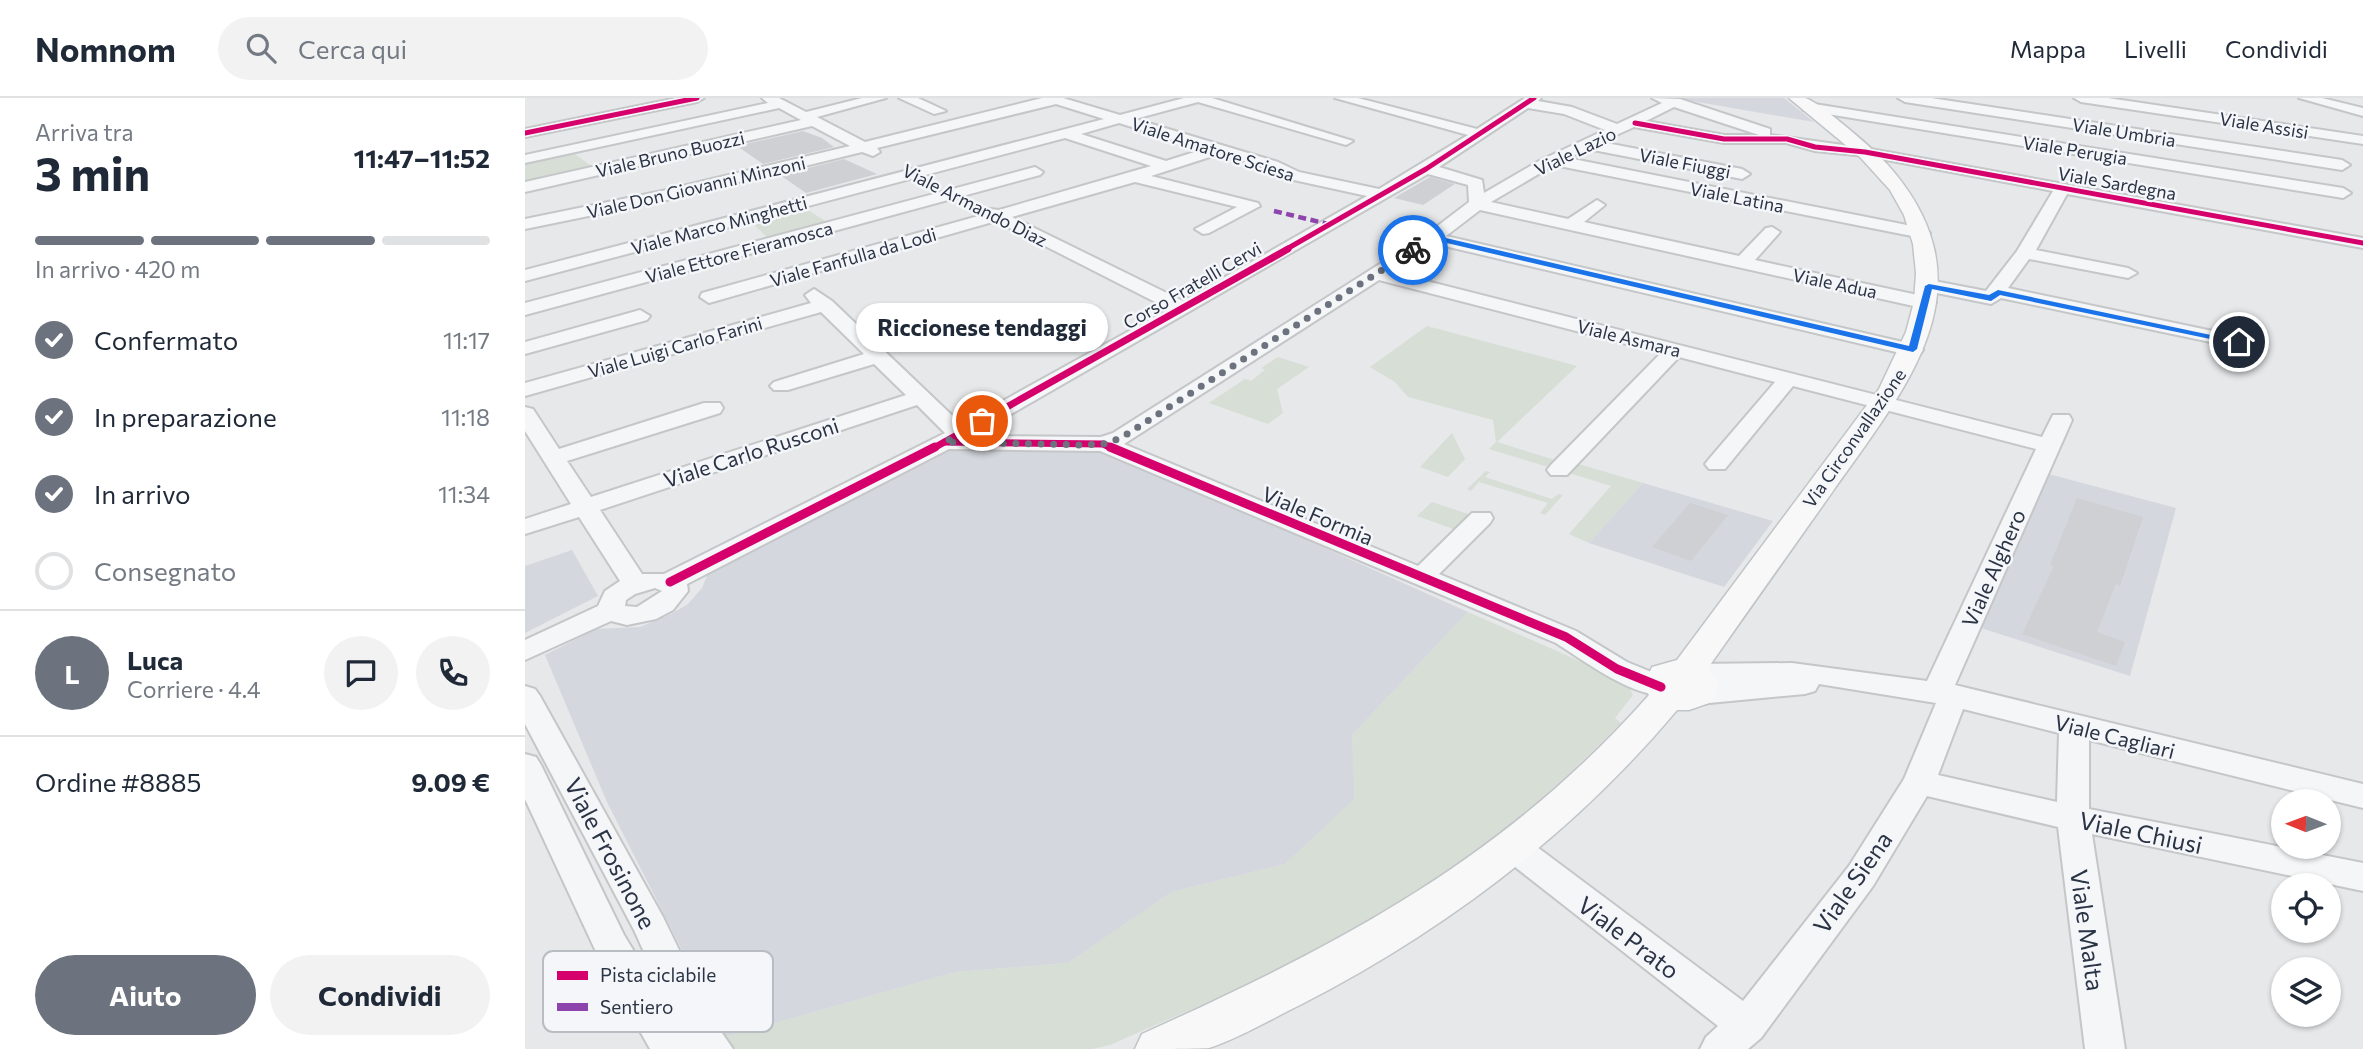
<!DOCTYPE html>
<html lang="it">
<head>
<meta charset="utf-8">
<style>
	:root { --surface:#fff; --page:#f2f2f3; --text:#1f2937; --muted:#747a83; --line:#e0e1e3; --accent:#6c737f }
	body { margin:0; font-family:Commissioner,sans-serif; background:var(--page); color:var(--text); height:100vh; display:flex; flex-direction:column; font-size:26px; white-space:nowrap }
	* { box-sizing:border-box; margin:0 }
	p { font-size:23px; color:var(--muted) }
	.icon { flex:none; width:38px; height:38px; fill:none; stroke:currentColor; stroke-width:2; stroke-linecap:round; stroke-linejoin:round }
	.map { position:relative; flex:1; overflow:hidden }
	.sheet { display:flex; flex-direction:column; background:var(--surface); width:525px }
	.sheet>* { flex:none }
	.needle { width:46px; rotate:271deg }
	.fabs { position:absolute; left:1746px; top:691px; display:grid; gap:14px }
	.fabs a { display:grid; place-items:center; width:70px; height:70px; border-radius:50%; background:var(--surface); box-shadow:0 2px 5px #0004; font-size:35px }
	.pin { position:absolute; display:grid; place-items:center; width:60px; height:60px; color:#fff; margin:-30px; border:4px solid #fff; border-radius:50%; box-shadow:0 2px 7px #0007 }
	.courier { position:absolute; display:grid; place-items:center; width:70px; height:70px; margin:-35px; border:5px solid #1a73e8; border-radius:50%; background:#fff; color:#222; box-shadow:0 2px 9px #0007 }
	.bubble { position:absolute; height:49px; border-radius:24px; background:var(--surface); box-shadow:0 2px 5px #0004; font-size:23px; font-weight:700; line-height:49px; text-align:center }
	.overview em { font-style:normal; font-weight:700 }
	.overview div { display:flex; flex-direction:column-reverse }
	.overview { display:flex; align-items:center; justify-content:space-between; height:119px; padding:0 35px }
	h1 { font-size:46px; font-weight:700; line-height:52px }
	.bar { display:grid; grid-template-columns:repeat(4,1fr); gap:10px 7px; align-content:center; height:84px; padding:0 35px }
	.bar i { height:9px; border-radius:5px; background:var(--line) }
	.bar .current { background:var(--accent) }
	.bar p { grid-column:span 4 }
	.line { display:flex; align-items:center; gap:18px; padding:0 35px; border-top:2px solid var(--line) }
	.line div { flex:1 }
	.round { display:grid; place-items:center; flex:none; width:74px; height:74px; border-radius:37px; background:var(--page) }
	ol { padding:0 35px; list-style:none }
	li { display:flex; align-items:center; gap:21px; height:77px }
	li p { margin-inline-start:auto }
	li .icon { padding:7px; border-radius:50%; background:var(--accent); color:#fff; stroke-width:4 }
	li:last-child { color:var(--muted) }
	li i { width:38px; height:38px; border:4px solid var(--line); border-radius:50% }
	.cta { display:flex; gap:14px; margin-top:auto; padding:14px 35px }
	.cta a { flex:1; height:80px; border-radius:42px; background:var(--accent); color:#fff; font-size:28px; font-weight:700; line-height:80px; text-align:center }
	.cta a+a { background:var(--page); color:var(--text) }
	header { display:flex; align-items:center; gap:42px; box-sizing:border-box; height:98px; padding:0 35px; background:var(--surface); border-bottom:2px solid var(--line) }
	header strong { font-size:33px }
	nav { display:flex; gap:38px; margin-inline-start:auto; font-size:24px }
	.search { width:490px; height:63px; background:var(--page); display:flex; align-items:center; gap:18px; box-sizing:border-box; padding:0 24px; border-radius:38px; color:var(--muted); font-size:26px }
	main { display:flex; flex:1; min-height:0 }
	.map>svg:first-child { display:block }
	.built { fill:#d4d7dd }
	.green { fill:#d6ded6 }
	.building { fill:#ced0d3 }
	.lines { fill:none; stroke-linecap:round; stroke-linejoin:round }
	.minor-casing { stroke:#c4c6c8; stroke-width:4 }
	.major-casing { stroke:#c2c5c8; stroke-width:3 }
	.minor { fill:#f5f6f7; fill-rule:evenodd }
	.major { fill:#f8f8f8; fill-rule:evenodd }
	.quiet { stroke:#8e44ad; stroke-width:4.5; stroke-dasharray:8 4.5; stroke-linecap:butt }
	.cycleway-far2-casing { stroke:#f4f6f9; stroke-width:8 }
	.cycleway-far1-casing { stroke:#f4f6f9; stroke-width:10 }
	.cycleway-casing { stroke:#f4f6f9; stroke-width:13 }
	.cycleway-far2 { stroke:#d6006c; stroke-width:5 }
	.cycleway-far1 { stroke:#d6006c; stroke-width:7 }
	.cycleway { stroke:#d6006c; stroke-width:9 }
	.route { fill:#1a73e8 }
	.done { stroke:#6c737f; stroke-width:7; stroke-dasharray:0 12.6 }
	.labels { text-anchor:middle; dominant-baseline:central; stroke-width:5; stroke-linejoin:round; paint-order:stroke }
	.far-street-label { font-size:18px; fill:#2b3445; stroke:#f4f6f9 }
	.street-label { font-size:21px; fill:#2b3445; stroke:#f4f6f9 }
	.near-street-label { font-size:24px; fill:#2b3445; stroke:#f4f6f9 }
	.key { fill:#f4f6f9; stroke:#b8bcc3; stroke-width:2 }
	.key-label { font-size:19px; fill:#2b3445 }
</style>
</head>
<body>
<header>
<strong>Nomnom</strong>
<div class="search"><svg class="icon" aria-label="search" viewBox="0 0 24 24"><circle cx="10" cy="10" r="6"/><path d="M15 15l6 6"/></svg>Cerca qui</div>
<nav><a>Mappa</a><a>Livelli</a><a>Condividi</a></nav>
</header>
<main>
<section class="sheet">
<div class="overview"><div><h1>3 min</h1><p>Arriva tra</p></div><em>11:47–11:52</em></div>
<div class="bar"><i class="current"></i><i class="current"></i><i class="current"></i><i></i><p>In arrivo · 420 m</p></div>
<ol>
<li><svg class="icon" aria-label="check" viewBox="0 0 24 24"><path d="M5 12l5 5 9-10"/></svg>Confermato<p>11:17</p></li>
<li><svg class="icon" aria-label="check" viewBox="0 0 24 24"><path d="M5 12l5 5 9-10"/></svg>In preparazione<p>11:18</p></li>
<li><svg class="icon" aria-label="check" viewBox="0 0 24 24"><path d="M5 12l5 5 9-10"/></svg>In arrivo<p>11:34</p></li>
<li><i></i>Consegnato</li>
</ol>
<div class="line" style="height:126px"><b class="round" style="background:var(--accent);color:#fff">L</b><div><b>Luca</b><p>Corriere · 4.4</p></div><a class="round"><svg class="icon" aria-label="chat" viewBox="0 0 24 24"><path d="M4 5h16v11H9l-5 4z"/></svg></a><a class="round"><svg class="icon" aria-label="phone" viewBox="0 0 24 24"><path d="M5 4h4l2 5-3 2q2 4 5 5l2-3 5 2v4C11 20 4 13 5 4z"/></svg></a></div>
<div class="line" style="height:91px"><div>Ordine #8885</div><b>9.09 €</b></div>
<div class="cta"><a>Aiuto</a><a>Condividi</a></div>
</section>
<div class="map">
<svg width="1838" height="951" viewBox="0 0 1838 951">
	<rect width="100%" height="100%" fill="#e6e8ea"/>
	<g class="built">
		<polygon points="1259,0 1289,24 1155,1 1157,0"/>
		<polygon points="428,349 567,353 596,359 943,514 827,637 830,701 760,766 647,794 543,865 431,874 201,939 82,704 20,557 71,531 115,529 146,516 163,506 177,490 184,473"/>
		<polygon points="1520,375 1651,410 1605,578 1453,529"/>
		<polygon points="1118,385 1248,423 1199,489 1064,445"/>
		<polygon points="47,452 73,498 0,535 0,468"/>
	</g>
	<g class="green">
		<polygon points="45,52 71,72 0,88 0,62"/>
		<polygon points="276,108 307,127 247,144 225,123"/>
		<polygon points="902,228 1052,268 972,344 1030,362 1023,369 964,351 971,344 968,322 883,299 870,284 845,269"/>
		<polygon points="753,259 784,269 752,291 758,315 743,326 684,305 720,281 726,283 740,272 736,270"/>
		<polygon points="927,335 940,361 923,379 895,369"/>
		<polygon points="1050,365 1118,385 1064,445 1044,436 1086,388 1041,374"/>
		<polygon points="961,373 965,374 960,379 1027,401 1033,396 1038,397 1020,417 1015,415 1023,405 954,384 946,393 942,391"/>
		<polygon points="907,404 949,418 934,433 892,418"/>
		<path d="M943 514 1084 576 1103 587 1108 597 1090 620 1096 625C1022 700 937 770 846 824 763 872 672 908 585 947L567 951H208L201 939 431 874 543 865 647 794 760 766 829 701 827 637Z"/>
	</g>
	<g class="building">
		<polygon points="278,33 297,40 309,49 238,66 212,48"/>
		<polygon points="319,61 352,76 281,95 255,77"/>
		<polygon points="905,79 930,86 898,107 869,100"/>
		<polygon points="1552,400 1618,419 1595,488 1591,486 1572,534 1600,544 1591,568 1497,536 1529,468 1525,467"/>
		<polygon points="1165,405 1203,417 1166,463 1127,449"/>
	</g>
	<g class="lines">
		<defs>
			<g id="minor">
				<polygon points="152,0 179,0 172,4 0,39 0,31"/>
				<path d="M237 0H254L281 14 337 0H361L292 19 340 44 517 0H538L595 17 659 0H687L828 43 821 47 673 4 610 21 753 64 774 74 854 91 943 37 810 0H833L952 31 1000 0H1016L1013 3 1047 9 1092 26 1137 5 1127 0 1155 1 1245 31V37L1340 50 1838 140V150L1542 96 1511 152 1603 170 1612 175 1603 180 1504 161 1483 190 1721 240 1724 244 1721 248 1714 250 1476 200 1466 206 1397 192 1395 188 1397 184 1404 182 1461 193 1492 153 1528 93 1340 58 1290 53 1261 45H1199L1109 29 1076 44 1217 71 1225 76 1217 81 1063 51 1043 60 1397 130 1405 135 1397 140 1029 67 966 104 1043 121 1072 102 1080 107 1059 124 1214 158 1241 130 1247 129 1255 134 1230 162 1402 199 1411 205 1402 211 955 112 921 138 1395 248 1398 252 1395 256 1388 258 911 146 866 174 1517 339 1528 317H1544L1547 322 1430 587 1838 686V710L1564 642V711L1838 765V793L1567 736 1600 951H1560L1533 729 1402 698 1348 788 1236 940 1223 951H1175L1181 939 1193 928 976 758 971 749 976 740 988 736 1000 740 1218 903 1324 768 1379 681 1411 605 1294 586 1290 593 1280 596 1174 606 1164 603 1159 596 1164 589 1191 584 1158 583 1154 576 1158 569 1168 566 1267 565 1402 583 1511 351 1268 288 1200 371H1184L1180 366 1184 361 1250 284 1154 259 1042 377H1026L1022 372 1026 367 1136 255 854 182 599 346 893 468 947 415H965L968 420 965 425 914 476 1051 533 1102 564 1146 582 1151 589 1146 596C1115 605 1058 562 1031 545L575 353 424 351 162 486 163 493 148 512 131 521 102 527 86 523 0 562V542L73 508 80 493 95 483 54 419 0 436V421L46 406 0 333V309L8 311 34 351 179 305H195L198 310 195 315 42 363 66 399 381 297 349 266 263 292H249L245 288 249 284 339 256 296 214 0 298V285L286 205 280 197 289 191 307 203 436 326 644 211 471 123 184 205 175 199 177 195 457 117 455 113 457 110 474 112 626 68 540 40 0 183V172L579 21 531 6 352 50 355 54 348 58 337 54 137 103 0 131V121L137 93 325 48 287 28 0 94V84L276 22 254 10 0 65V57L243 5ZM1149 9 1234 37H1199L1121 23ZM1003 10 1039 16 1080 32 1014 63 959 95 957 82 914 69ZM594 25 679 51 641 63 556 36ZM694 56 743 70 764 81 842 98 658 203 487 119 610 84 712 109 670 131 678 136 684 135 735 108 733 105 626 78ZM903 76 943 87 944 104 902 136 588 335 576 339 448 338ZM392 307 420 335 139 476H117L75 412ZM130 490 137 493 112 509 100 508 101 502 110 496ZM1438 611 1534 635 1532 704 1413 677Z"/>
				<polygon points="374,0 393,0 421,13 409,16"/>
				<polygon points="1373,0 1406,0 1817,62 1825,67 1817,72 1380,4"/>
				<polygon points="1549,0 1583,0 1838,38 1838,46 1556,4"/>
				<polygon points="1774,0 1797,0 1838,10 1838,18"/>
				<polygon points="1283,5 1818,90 1826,95 1818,100 1278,12 1278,6"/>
				<polygon points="510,69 518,74 515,77 0,217 0,205"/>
				<polygon points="115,212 125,218 122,222 0,256 0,244"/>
				<polygon points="0,588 10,591 15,598 138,819 188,922 208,951 125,951 73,858 0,701 0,656 11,659 16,667 99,837 147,916 109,832 0,626"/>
			</g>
			<path id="major" d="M1264 0C1269 0 1275 0 1280 0 1293 3 1351 53 1362 66 1470 187 1383 287 1308 393 1266 452 1224 511 1183 570L1194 584 1187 604 1164 612H1152C1048 736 919 833 775 907 746 921 715 940 684 950 667 951 630 951 610 951L617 936C814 847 978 762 1124 597L1118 589 1127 569 1152 562 1354 291 1381 234 1389 204 1391 175 1388 146 1379 117 1365 92 1335 59Z"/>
		</defs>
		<use href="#minor" class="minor-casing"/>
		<use href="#major" class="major-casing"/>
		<use href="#minor" class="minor"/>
		<use href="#major" class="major"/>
		<polyline class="quiet" points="749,113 803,126"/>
		<defs>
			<g id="cycleway-far2">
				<polyline points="1110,25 1199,41 1262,41 1290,49 1340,54 1838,145"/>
				<polyline points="0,35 172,0"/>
				<polyline points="760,152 901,71 1009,0"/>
			</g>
			<g id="cycleway-far1">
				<polyline points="420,344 578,346 589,351"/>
				<polyline points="407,351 763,151"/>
			</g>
			<g id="cycleway">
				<polyline points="585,349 1041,539 1092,571 1136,589"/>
				<polyline points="145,484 410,349"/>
			</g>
		</defs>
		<use href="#cycleway-far2" class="cycleway-far2-casing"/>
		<use href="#cycleway-far1" class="cycleway-far1-casing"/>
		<use href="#cycleway" class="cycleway-casing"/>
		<use href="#cycleway-far2" class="cycleway-far2"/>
		<use href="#cycleway-far1" class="cycleway-far1"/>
		<use href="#cycleway" class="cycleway"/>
	</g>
	<polygon class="route" points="908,137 1384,248 1400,188 1404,186 1464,197 1473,192 1719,244 1714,247 1475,197 1466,203 1407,191 1392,251 1388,254 909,142 891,154 884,152"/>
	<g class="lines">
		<polyline class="done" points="457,323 420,344 559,347 578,346 596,340 888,152"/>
	</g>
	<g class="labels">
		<g class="far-street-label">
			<text transform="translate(1739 27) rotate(9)">Viale Assisi</text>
			<text transform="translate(1599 34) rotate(9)">Viale Umbria</text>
			<text transform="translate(688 51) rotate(18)">Viale Amatore Sciesa</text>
			<text transform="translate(1550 52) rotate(9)">Viale Perugia</text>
			<text transform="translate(1050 53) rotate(-26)">Viale Lazio</text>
			<text transform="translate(145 56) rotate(-13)">Viale Bruno Buozzi</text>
			<text transform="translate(1160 65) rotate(11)">Viale Fiuggi</text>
			<text transform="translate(1592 85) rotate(10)">Viale Sardegna</text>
			<text transform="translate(171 89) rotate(-13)">Viale Don Giovanni Minzoni</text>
			<text transform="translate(1212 99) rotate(11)">Viale Latina</text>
			<text transform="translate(450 107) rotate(27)">Viale Armando Diaz</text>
			<text transform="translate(194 127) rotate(-15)">Viale Marco Minghetti</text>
			<text transform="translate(214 154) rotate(-15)">Viale Ettore Fieramosca</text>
			<text transform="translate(328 159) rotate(-16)">Viale Fanfulla da Lodi</text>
			<text transform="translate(1310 185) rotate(12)">Viale Adua</text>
			<text transform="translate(667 187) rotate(-30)">Corso Fratelli Cervi</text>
			<text transform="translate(1104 240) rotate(14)">Viale Asmara</text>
			<text transform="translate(150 249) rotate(-16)">Viale Luigi Carlo Farini</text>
			<text transform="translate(1329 340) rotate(-55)">Via Circonvallazione</text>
		</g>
		<g class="street-label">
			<text transform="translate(226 354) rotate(-18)">Viale Carlo Rusconi</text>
			<text transform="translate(793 417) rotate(23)">Viale Formia</text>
			<text transform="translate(1468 470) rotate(-66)">Viale Alghero</text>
			<text transform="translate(1590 638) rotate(14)">Viale Cagliari</text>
		</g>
		<g class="near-street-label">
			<text transform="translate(1616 734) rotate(12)">Viale Chiusi</text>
			<text transform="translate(86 755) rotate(62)">Viale Frosinone</text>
			<text transform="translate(1327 784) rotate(-55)">Viale Siena</text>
			<text transform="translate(1563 832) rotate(82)">Viale Malta</text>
			<text transform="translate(1104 839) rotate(37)">Viale Prato</text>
		</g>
	</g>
	<rect x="18" y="853" width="230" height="81" rx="10" class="key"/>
	<rect x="32" y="873" width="31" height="9" fill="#d6006c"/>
	<rect x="32" y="905" width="31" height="8" fill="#8e44ad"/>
	<g class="key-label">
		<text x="75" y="884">Pista ciclabile</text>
		<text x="75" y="916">Sentiero</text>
	</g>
</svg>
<div class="fabs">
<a><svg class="needle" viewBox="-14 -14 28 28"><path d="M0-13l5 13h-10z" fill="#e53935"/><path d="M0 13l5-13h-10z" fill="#747a83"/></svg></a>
<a><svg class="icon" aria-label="locate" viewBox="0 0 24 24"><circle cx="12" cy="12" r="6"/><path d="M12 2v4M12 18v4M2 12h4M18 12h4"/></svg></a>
<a><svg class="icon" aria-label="layers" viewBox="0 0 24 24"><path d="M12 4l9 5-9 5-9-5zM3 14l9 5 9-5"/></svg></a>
</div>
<div class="pin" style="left:457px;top:323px;background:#ea580c"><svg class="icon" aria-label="bag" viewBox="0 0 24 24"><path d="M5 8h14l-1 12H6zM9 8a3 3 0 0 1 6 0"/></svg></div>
<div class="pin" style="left:1714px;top:244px;background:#1f2937"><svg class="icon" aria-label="home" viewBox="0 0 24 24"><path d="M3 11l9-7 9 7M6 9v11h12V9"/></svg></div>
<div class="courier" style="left:888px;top:152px"><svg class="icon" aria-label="bike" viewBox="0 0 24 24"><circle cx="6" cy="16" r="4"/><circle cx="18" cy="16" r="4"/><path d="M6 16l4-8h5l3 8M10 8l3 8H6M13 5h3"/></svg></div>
<div class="bubble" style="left:331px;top:205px;width:252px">Riccionese tendaggi</div>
</div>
</main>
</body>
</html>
